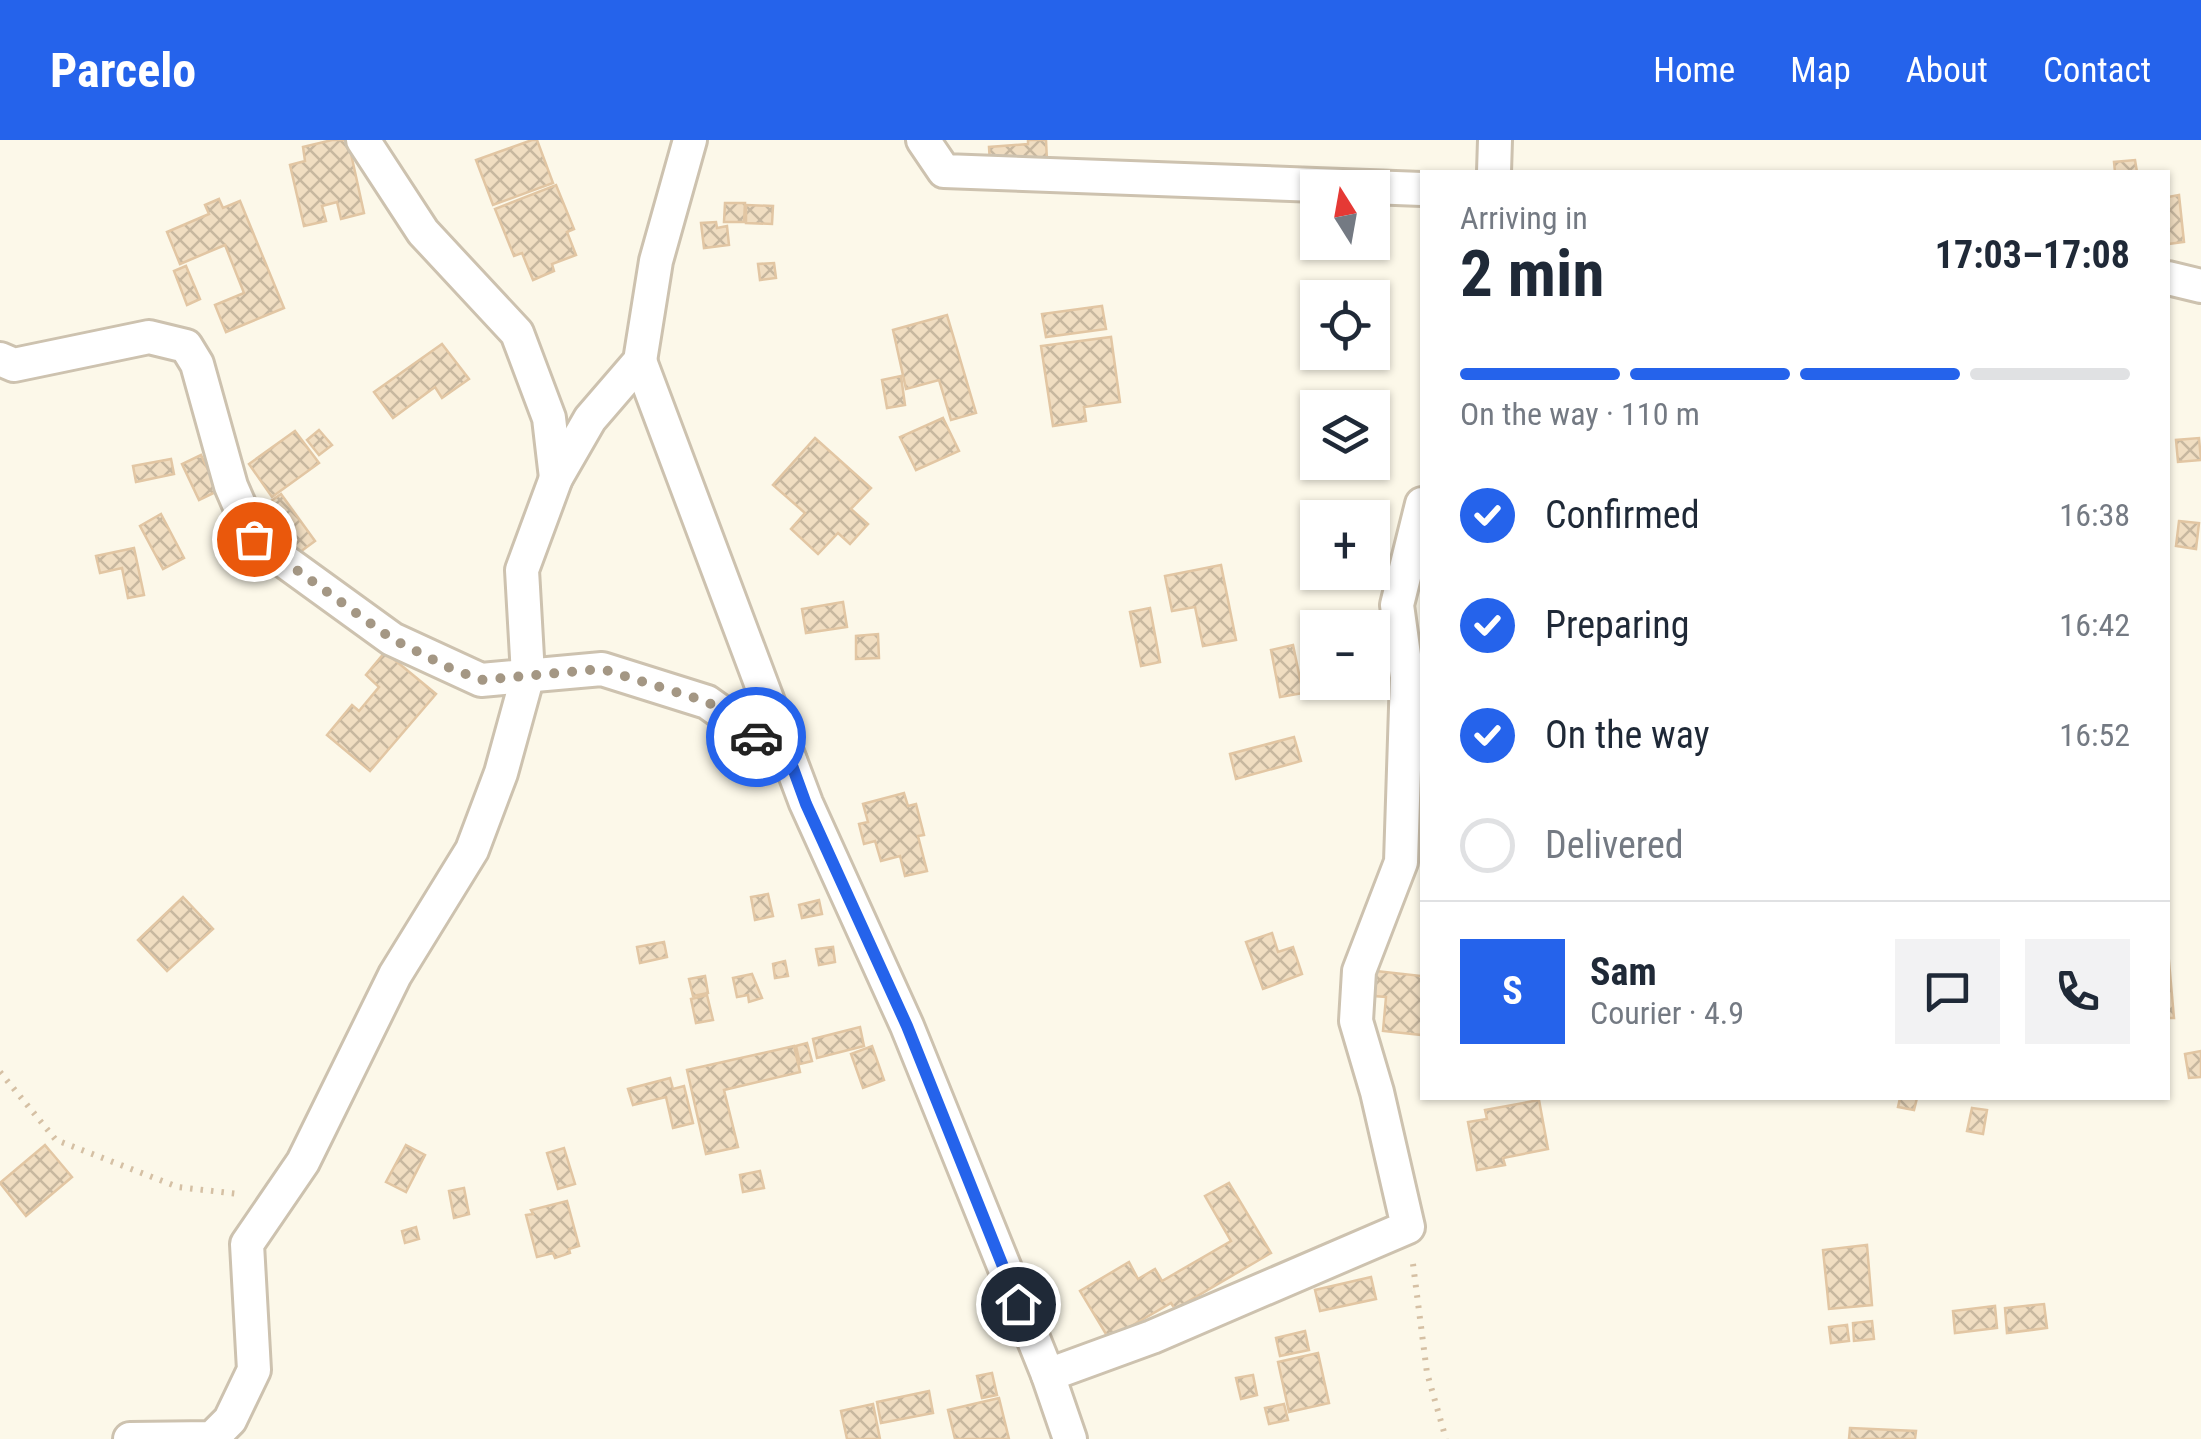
<!DOCTYPE html>
<html lang="en">
<head>
<meta charset="utf-8">
<style>
	:root { --surface:#fff; --page:#f2f2f3; --text:#1f2937; --muted:#747a83; --line:#e0e1e3; --accent:#2563eb }
	body { margin:0; font-family:"Roboto Condensed",sans-serif; background:var(--page); color:var(--text); height:100vh; display:flex; flex-direction:column; font-size:38px; white-space:nowrap }
	* { box-sizing:border-box; margin:0 }
	p { font-size:32px; color:var(--muted) }
	.icon { flex:none; width:55px; height:55px; fill:none; stroke:currentColor; stroke-width:2; stroke-linecap:round; stroke-linejoin:round }
	.map { position:relative; flex:1; overflow:hidden }
	.details { position:absolute; left:1420px; top:30px; width:750px; height:930px; display:flex; flex-direction:column; background:var(--surface); border-radius:0px; box-shadow:0 2px 8px #0004 }
	.details>* { flex:none }
	.needle { width:65px; rotate:349deg }
	.fabs { position:absolute; left:1300px; top:30px; display:grid; gap:20px }
	.fabs a { display:grid; place-items:center; width:90px; height:90px; border-radius:0px; background:var(--surface); box-shadow:0 2px 8px #0004; font-size:50px }
	.pin { position:absolute; display:grid; place-items:center; width:85px; height:85px; color:#fff; margin:-42px; border:5px solid #fff; border-radius:50%; box-shadow:0 2px 10px #0007 }
	.courier { position:absolute; display:grid; place-items:center; width:100px; height:100px; margin:-50px; border:8px solid #2563eb; border-radius:50%; background:#fff; color:#222; box-shadow:0 2px 12px #0007 }
	.overview em { font-style:normal; font-weight:700 }
	.overview div { display:flex; flex-direction:column-reverse }
	.overview { display:flex; align-items:center; justify-content:space-between; height:170px; padding:0 40px }
	h1 { font-size:65px; font-weight:700; line-height:75px }
	.bar { display:grid; grid-template-columns:repeat(4,1fr); gap:15px 10px; align-content:center; height:120px; padding:0 40px }
	.bar i { height:12px; border-radius:8px; background:var(--line) }
	.bar .selected { background:var(--accent) }
	.bar p { grid-column:span 4 }
	.line { display:flex; align-items:center; gap:25px; padding:0 40px; border-top:2px solid var(--line) }
	.line div { flex:1 }
	.round { display:grid; place-items:center; flex:none; width:105px; height:105px; border-radius:0px; background:var(--page) }
	ol { padding:0 40px; list-style:none }
	li { display:flex; align-items:center; gap:30px; height:110px }
	li p { margin-inline-start:auto }
	li .icon { padding:10px; border-radius:50%; background:var(--accent); color:#fff; stroke-width:4 }
	li:last-child { color:var(--muted) }
	li i { width:55px; height:55px; border:5px solid var(--line); border-radius:50% }
	header { display:flex; align-items:center; gap:60px; box-sizing:border-box; height:140px; padding:0 50px; background:var(--accent); color:#fff }
	header strong { font-size:48px }
	nav { display:flex; gap:55px; margin-inline-start:auto; font-size:35px }
	.map>svg:first-child { display:block }
	.building { fill:url(#building-cross-hatch); stroke:#e2c6a3; stroke-width:2.5 }
	.lines { fill:none; stroke-linecap:round; stroke-linejoin:round }
	.minor-casing { stroke:#cdc2af; stroke-width:38 }
	.path { stroke:#d5c0a4; stroke-width:6; stroke-dasharray:2.5 8; stroke-linecap:butt }
	.minor { stroke:#fff; stroke-width:32 }
	.done { stroke:#a49784; stroke-width:10; stroke-dasharray:0 18 }
	.route { stroke:#2563eb; stroke-width:12 }
</style>
</head>
<body>
<header>
<strong>Parcelo</strong>
<nav><a>Home</a><a>Map</a><a>About</a><a>Contact</a></nav>
</header>
<div class="map">
<svg width="2201" height="1299" viewBox="0 0 2201 1299">
	<defs>
		<pattern id="building-cross-hatch" width="8" height="8" patternUnits="userSpaceOnUse" patternTransform="scale(2.5)"><rect width="8" height="8" fill="#f0ddc1"/><path d="M0 0l8 8M0 8l8-8" fill="none" stroke="#c7b79f"/></pattern>
	</defs>
	<rect width="100%" height="100%" fill="#fcf8e9"/>
	<g class="building">
		<polygon points="332,0 348,0 364,73 341,79 337,62 322,66 326,81 304,86 290,25 305,21 303,7"/>
		<polygon points="532,0 537,0 553,43 493,65 476,20"/>
		<polygon points="1028,0 1046,0 1047,21 990,24 989,7 1028,4"/>
		<polygon points="2135,20 2137,32 2115,32 2114,22"/>
		<polygon points="556,45 574,89 567,92 576,115 552,124 554,131 533,140 522,113 514,116 495,69"/>
		<polygon points="2179,55 2184,102 2168,104 2168,57"/>
		<polygon points="219,59 223,68 240,61 284,168 226,192 215,165 244,153 225,105 180,124 167,92 209,74 205,65"/>
		<polygon points="725,63 745,63 744,82 724,82"/>
		<polygon points="746,65 773,66 772,84 746,83"/>
		<polygon points="716,82 717,88 727,86 729,105 704,108 701,83"/>
		<polygon points="774,123 776,138 760,140 758,124"/>
		<polygon points="186,126 200,159 187,165 174,131"/>
		<polygon points="1102,166 1106,189 1046,197 1042,174"/>
		<polygon points="947,175 976,273 951,280 939,240 906,249 893,190"/>
		<polygon points="1111,197 1120,262 1084,267 1086,281 1053,286 1041,206"/>
		<polygon points="442,204 469,239 442,258 435,247 393,278 374,252"/>
		<polygon points="901,236 905,265 887,268 882,240"/>
		<polygon points="943,278 959,311 916,330 900,297"/>
		<polygon points="319,290 332,305 319,315 307,300"/>
		<polygon points="295,291 319,323 272,357 249,324"/>
		<polygon points="815,298 871,348 851,369 868,384 850,404 838,393 818,414 791,389 805,373 773,345"/>
		<polygon points="2199,298 2201,320 2178,322 2176,300"/>
		<polygon points="201,315 218,351 199,360 182,324"/>
		<polygon points="171,319 174,334 136,342 133,326"/>
		<polygon points="281,354 315,401 296,415 261,368"/>
		<polygon points="161,374 184,418 163,429 140,386"/>
		<polygon points="2179,381 2199,383 2196,409 2176,406"/>
		<polygon points="134,408 144,455 128,458 122,428 100,433 96,416"/>
		<polygon points="1221,425 1236,500 1203,506 1195,467 1172,471 1165,436"/>
		<polygon points="843,462 847,487 806,493 802,469"/>
		<polygon points="1150,468 1160,522 1141,526 1130,472"/>
		<polygon points="878,494 879,518 856,519 856,496"/>
		<polygon points="1293,505 1303,553 1280,557 1271,510"/>
		<polygon points="385,512 436,554 370,631 327,595 352,565 359,571 379,547 366,535"/>
		<polygon points="1294,597 1301,621 1236,639 1230,614"/>
		<polygon points="904,653 908,666 916,664 924,695 918,696 927,731 905,736 900,716 881,721 875,701 864,704 859,684 868,682 863,664"/>
		<polygon points="768,754 773,776 755,780 751,757"/>
		<polygon points="183,757 213,789 167,831 138,800"/>
		<polygon points="819,760 822,774 802,778 799,765"/>
		<polygon points="1272,793 1278,812 1293,807 1302,834 1263,849 1246,802"/>
		<polygon points="664,802 667,817 640,823 637,807"/>
		<polygon points="833,807 835,822 819,825 816,809"/>
		<polygon points="2168,810 2174,878 2168,878"/>
		<polygon points="785,821 788,836 775,838 773,824"/>
		<polygon points="1376,831 1422,836 1422,895 1383,891 1386,857 1374,856"/>
		<polygon points="752,834 762,858 749,862 748,855 737,857 733,838"/>
		<polygon points="705,836 708,853 693,856 689,839"/>
		<polygon points="707,855 713,880 696,883 691,859"/>
		<polygon points="860,887 864,906 817,918 813,899"/>
		<polygon points="807,903 812,921 800,924 796,906"/>
		<polygon points="794,906 800,932 724,950 738,1007 706,1014 687,930"/>
		<polygon points="872,906 884,940 863,948 851,914"/>
		<polygon points="2201,911 2201,937 2189,938 2185,914"/>
		<polygon points="670,938 673,949 684,946 693,983 673,988 666,957 633,965 628,949"/>
		<polygon points="1900,958 1917,958 1914,970 1898,967"/>
		<polygon points="1539,960 1548,1009 1503,1018 1505,1025 1477,1030 1468,982 1487,979 1485,970"/>
		<polygon points="1972,968 1987,970 1983,994 1967,991"/>
		<polygon points="45,1005 72,1037 26,1076 0,1043"/>
		<polygon points="406,1005 425,1015 406,1052 386,1042"/>
		<polygon points="564,1008 575,1044 558,1049 547,1013"/>
		<polygon points="760,1031 764,1048 743,1052 740,1035"/>
		<polygon points="1229,1043 1271,1113 1175,1169 1171,1163 1109,1199 1080,1151 1129,1122 1138,1139 1155,1129 1162,1141 1231,1101 1205,1056"/>
		<polygon points="464,1048 469,1074 454,1078 449,1051"/>
		<polygon points="567,1061 579,1106 569,1109 570,1113 555,1118 553,1113 537,1117 526,1075 533,1074 531,1070"/>
		<polygon points="416,1087 419,1099 405,1103 402,1091"/>
		<polygon points="1867,1105 1872,1165 1829,1169 1823,1110"/>
		<polygon points="1371,1137 1376,1159 1320,1171 1315,1150"/>
		<polygon points="2044,1164 2047,1188 2007,1193 2005,1168"/>
		<polygon points="1995,1166 1997,1188 1955,1193 1953,1171"/>
		<polygon points="1872,1181 1874,1199 1854,1201 1853,1183"/>
		<polygon points="1847,1185 1849,1201 1831,1203 1829,1187"/>
		<polygon points="1305,1191 1309,1210 1280,1216 1276,1198"/>
		<polygon points="1318,1213 1329,1263 1289,1272 1278,1222"/>
		<polygon points="992,1233 997,1255 982,1258 977,1236"/>
		<polygon points="1253,1235 1257,1255 1241,1259 1236,1238"/>
		<polygon points="929,1251 933,1273 881,1283 877,1262"/>
		<polygon points="999,1258 1009,1299 955,1299 948,1270"/>
		<polygon points="873,1264 880,1299 847,1299 841,1271"/>
		<polygon points="1284,1264 1288,1280 1269,1284 1265,1268"/>
		<polygon points="1850,1288 1916,1291 1915,1299 1849,1299"/>
	</g>
	<g class="lines">
		<defs>
			<g id="minor">
				<polyline points="363,0 423,92 517,193 549,278 556,338"/>
				<polyline points="923,0 944,31 1422,49"/>
				<polyline points="1494,32 1495,0"/>
				<polyline points="2168,138 2201,146"/>
				<polyline points="0,219 14,225 149,197 186,206 197,224 231,346 254,399 392,499 481,540 602,529 707,562 790,621"/>
				<polyline points="640,221 806,663 907,886 1048,1235 1070,1299"/>
				<polyline points="1048,1235 1152,1197 1408,1087 1377,952 1356,881 1359,831 1401,722 1407,537 1397,465 1422,364"/>
				<polyline points="130,1299 212,1298 230,1280 254,1230 247,1104 303,1022 395,835 472,710 501,633 528,535 522,430 556,338 590,279 640,221 656,121 690,0"/>
			</g>
		</defs>
		<use href="#minor" class="minor-casing"/>
		<g class="path">
			<polyline points="0,932 56,1000 178,1047 238,1054"/>
			<polyline points="1413,1124 1427,1233 1446,1299"/>
		</g>
		<use href="#minor" class="minor"/>
	</g>
	<g class="lines">
		<polyline class="done" points="254,399 392,499 450,528 481,540 602,529 708,562 756,597"/>
		<polyline class="route" points="756,597 790,620 806,664 907,886 1018,1164"/>
	</g>
</svg>
<div class="fabs">
<a><svg class="needle" viewBox="-14 -14 28 28"><path d="M0-13l5 13h-10z" fill="#e53935"/><path d="M0 13l5-13h-10z" fill="#747a83"/></svg></a>
<a><svg class="icon" aria-label="locate" viewBox="0 0 24 24"><circle cx="12" cy="12" r="6"/><path d="M12 2v4M12 18v4M2 12h4M18 12h4"/></svg></a>
<a><svg class="icon" aria-label="layers" viewBox="0 0 24 24"><path d="M12 4l9 5-9 5-9-5zM3 14l9 5 9-5"/></svg></a>
<a>+</a>
<a>−</a>
</div>
<div class="pin" style="left:254px;top:399px;background:#ea580c"><svg class="icon" aria-label="bag" viewBox="0 0 24 24"><path d="M5 8h14l-1 12H6zM9 8a3 3 0 0 1 6 0"/></svg></div>
<div class="pin" style="left:1018px;top:1164px;background:#1f2937"><svg class="icon" aria-label="home" viewBox="0 0 24 24"><path d="M3 11l9-7 9 7M6 9v11h12V9"/></svg></div>
<div class="courier" style="left:756px;top:597px"><svg class="icon" aria-label="car" viewBox="0 0 24 24"><path d="M5 17H2v-5l4-1 3-4h7l3 4 3 1v5h-3M9 17h6M6 11h13"/><circle cx="7" cy="17" r="2"/><circle cx="17" cy="17" r="2"/></svg></div>
<section class="details">
<div class="overview"><div><h1>2 min</h1><p>Arriving in</p></div><em>17:03–17:08</em></div>
<div class="bar"><i class="selected"></i><i class="selected"></i><i class="selected"></i><i></i><p>On the way · 110 m</p></div>
<ol>
<li><svg class="icon" aria-label="check" viewBox="0 0 24 24"><path d="M5 12l5 5 9-10"/></svg>Confirmed<p>16:38</p></li>
<li><svg class="icon" aria-label="check" viewBox="0 0 24 24"><path d="M5 12l5 5 9-10"/></svg>Preparing<p>16:42</p></li>
<li><svg class="icon" aria-label="check" viewBox="0 0 24 24"><path d="M5 12l5 5 9-10"/></svg>On the way<p>16:52</p></li>
<li><i></i>Delivered</li>
</ol>
<div class="line" style="height:180px"><b class="round" style="background:var(--accent);color:#fff">S</b><div><b>Sam</b><p>Courier · 4.9</p></div><a class="round"><svg class="icon" aria-label="chat" viewBox="0 0 24 24"><path d="M4 5h16v11H9l-5 4z"/></svg></a><a class="round"><svg class="icon" aria-label="phone" viewBox="0 0 24 24"><path d="M5 4h4l2 5-3 2q2 4 5 5l2-3 5 2v4C11 20 4 13 5 4z"/></svg></a></div>
</section>
</div>
</body>
</html>
